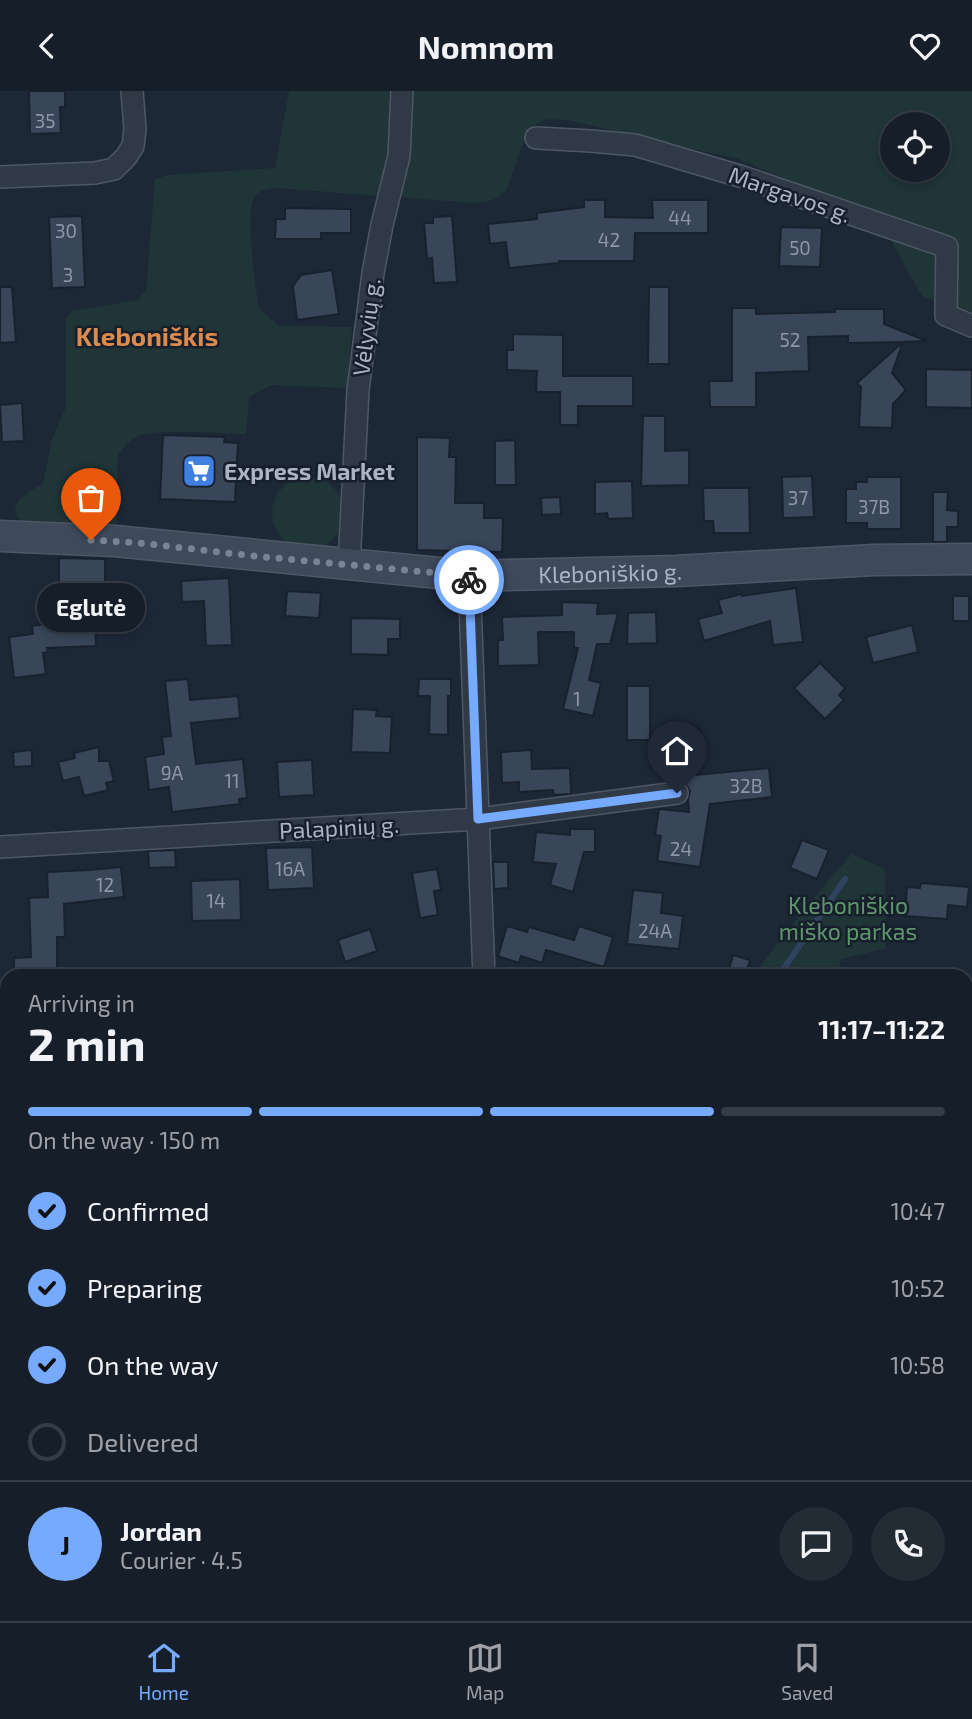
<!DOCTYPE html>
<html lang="en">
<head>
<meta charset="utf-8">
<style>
	:root { --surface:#161e29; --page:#232b35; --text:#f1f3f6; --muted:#9ea2a8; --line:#353c46; --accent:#75aaff }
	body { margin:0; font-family:"Exo 2",sans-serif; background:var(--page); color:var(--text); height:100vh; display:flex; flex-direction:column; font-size:26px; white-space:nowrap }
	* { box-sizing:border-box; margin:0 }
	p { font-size:23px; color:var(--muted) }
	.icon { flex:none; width:38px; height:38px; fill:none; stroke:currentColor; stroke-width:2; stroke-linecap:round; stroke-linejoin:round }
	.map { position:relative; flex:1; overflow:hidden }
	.drawer { position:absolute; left:0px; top:878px; width:973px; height:653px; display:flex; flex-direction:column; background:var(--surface); border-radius:21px 21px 0 0; box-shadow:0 4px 10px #0003,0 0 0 2px var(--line) }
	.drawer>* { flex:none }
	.buttons { position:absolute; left:880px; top:21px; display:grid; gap:14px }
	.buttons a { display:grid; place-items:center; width:70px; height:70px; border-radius:50%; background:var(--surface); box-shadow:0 4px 10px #0003,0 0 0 2px var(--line); font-size:35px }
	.pin { position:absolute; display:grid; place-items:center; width:60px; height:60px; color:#fff; margin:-72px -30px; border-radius:50% 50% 50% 0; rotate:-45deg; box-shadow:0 0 7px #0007 }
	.pin .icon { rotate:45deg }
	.courier { position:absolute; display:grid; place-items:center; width:70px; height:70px; margin:-35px; border:5px solid #75aaff; border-radius:50%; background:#fff; color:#222; box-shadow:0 2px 9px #0007 }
	.bubble { position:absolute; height:49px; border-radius:24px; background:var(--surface); box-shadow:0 4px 10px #0003,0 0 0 2px var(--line); font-size:23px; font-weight:700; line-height:49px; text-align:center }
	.overview em { font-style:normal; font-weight:700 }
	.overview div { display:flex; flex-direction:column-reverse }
	.overview { display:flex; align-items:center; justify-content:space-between; height:119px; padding:0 28px }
	h1 { font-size:46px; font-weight:700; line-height:52px }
	.bar { display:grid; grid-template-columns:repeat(4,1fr); gap:10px 7px; align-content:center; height:84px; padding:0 28px }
	.bar i { height:9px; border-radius:5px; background:var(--line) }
	.bar .selected { background:var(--accent) }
	.bar p { grid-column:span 4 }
	.line { display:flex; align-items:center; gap:18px; padding:0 28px; border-top:2px solid var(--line) }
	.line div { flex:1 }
	.round { display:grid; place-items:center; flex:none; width:74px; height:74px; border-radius:37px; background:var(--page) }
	ol { padding:0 28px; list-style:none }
	li { display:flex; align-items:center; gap:21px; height:77px }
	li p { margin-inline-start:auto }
	li .icon { padding:7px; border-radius:50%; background:var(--accent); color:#111; stroke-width:4 }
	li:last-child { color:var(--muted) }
	li i { width:38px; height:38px; border:4px solid var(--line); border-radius:50% }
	header { display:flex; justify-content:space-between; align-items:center; height:91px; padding:0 28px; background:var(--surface); font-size:32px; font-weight:700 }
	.dock { display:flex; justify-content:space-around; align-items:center; height:98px; border-top:2px solid var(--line); background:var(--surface); font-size:19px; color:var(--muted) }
	.dock a { display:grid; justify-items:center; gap:4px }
	.dock .selected { color:var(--accent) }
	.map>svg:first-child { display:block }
	.green { fill:#1f3538; fill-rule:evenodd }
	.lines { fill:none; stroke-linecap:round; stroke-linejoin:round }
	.stream { stroke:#2f4360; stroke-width:6 }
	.building { fill:#384658; stroke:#18212d; stroke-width:2 }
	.street-casing { stroke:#4e5765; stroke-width:24 }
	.secondary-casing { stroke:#4e5765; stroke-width:33 }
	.street { stroke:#303a47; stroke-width:21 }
	.secondary { stroke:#3e495a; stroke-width:30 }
	.done { stroke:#798393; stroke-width:7; stroke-dasharray:0 12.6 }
	.route { stroke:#75aaff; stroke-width:9 }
	.labels { text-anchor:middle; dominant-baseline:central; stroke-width:5; stroke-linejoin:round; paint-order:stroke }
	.number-label { font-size:19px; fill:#8e98aa }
	.street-label { font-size:23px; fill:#aab4c5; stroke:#161f2b }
	.poi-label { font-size:23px; font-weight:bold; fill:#aab4c5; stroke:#161f2b; text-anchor:start }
	.park-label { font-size:23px; fill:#60966d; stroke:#161f2b }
	.quarter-label { font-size:26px; font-weight:bold; fill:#db8b4e; stroke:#161f2b }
</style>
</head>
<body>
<header><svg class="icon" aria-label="back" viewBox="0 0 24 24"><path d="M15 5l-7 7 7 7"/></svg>Nomnom<svg class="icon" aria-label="heart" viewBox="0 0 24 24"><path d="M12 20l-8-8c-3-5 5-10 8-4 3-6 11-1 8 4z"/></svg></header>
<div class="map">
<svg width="972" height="1530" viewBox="0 0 972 1530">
	<rect width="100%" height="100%" fill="#1d2837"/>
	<g class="green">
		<path d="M289 0H972V224L922 205 878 127 738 68 567 29 548 28 534 34 527 43 506 100 493 109 475 112 275 97C268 98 260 99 255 105 244 119 256 193 258 214L262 221 280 235 352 236 347 297 272 294 249 306 246 343C225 343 151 337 136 346 129 350 122 358 118 365L116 435 26 432 17 426 15 415 20 407 43 392 52 348 66 316V227L72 220 137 209 146 200 155 88 168 84 275 77ZM892 33H938V79H892Z"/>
		<circle cx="308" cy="422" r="36"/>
		<polygon points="852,763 885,778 886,857 842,868 835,885 752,885 829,788"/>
		<polygon points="7,1080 7,1524 896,1524 902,1530 0,1530 0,1081"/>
	</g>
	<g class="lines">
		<g class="stream">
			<polyline points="778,886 845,788"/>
			<polyline points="773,1524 778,1530"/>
		</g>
	</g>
	<g class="building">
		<polygon points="29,0 65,0 65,16 60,16 61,42 30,43"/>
		<polygon points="584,109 605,109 605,126 653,127 652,109 708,109 708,142 635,142 634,170 559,170 559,172 509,177 506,151 490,153 488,133 537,128 537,122 584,116"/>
		<polygon points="285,117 351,118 351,142 321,142 321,148 275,148 276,128 285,128"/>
		<polygon points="82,125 85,196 52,197 49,126"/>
		<polygon points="452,125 457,191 434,192 432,167 427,168 424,132 433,132 433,126"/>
		<polygon points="781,136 822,137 820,176 779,175"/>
		<polygon points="332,179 339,223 297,229 293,195 301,184"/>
		<polygon points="0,196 12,196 16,251 0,252"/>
		<polygon points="649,196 669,196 669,273 648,273"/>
		<polygon points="732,217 756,217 756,223 835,221 835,218 884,218 884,233 927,250 903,251 892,282 906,299 893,313 892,337 859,336 861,296 857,292 903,251 848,252 848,245 808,246 809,280 756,282 756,316 710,316 709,290 732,290"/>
		<polygon points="513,243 563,244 563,285 633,285 633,315 578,315 578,334 560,334 560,301 536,301 537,280 507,279 507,259 513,259"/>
		<polygon points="926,278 972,279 972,317 926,316"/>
		<polygon points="22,312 24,350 2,351 0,314"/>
		<polygon points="643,325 665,325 665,360 689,359 689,394 641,395"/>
		<polygon points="163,344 225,346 224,351 238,352 235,411 160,408"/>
		<polygon points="417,346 450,347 449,366 456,366 455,412 484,412 484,427 503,427 502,461 417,459"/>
		<polygon points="515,349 516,394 495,394 495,350"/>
		<polygon points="812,385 814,426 783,427 782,386"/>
		<polygon points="867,386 901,386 901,438 867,438 867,432 846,432 846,398 856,398 856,391 867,391"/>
		<polygon points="632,390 633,427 608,428 607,422 595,423 595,391"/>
		<polygon points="703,397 749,397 750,442 714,442 713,430 704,430"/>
		<polygon points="933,401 948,401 947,419 958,420 958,436 947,436 947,451 933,451"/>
		<polygon points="560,406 561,423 542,424 541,407"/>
		<polygon points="59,467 105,468 105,503 59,502"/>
		<polygon points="229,487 232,554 206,555 204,510 182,511 181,490"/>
		<polygon points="796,497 803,551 773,554 770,530 704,550 698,528 722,522 718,509 741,503 742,505"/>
		<polygon points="287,500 321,502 319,527 285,525"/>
		<rect x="953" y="505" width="16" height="25"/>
		<polygon points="562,511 598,512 597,523 618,522 610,553 597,553 589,589 601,592 593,625 563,618 578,557 574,557 574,541 538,541 539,574 498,575 498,549 503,549 502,526 562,524"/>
		<polygon points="656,521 657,552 627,553 628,522"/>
		<polygon points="351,527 400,528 400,548 388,548 388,564 351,563"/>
		<polygon points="95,530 96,555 47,557 48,561 43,562 46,583 14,587 9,546 33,543 32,535 60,531"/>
		<polygon points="912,534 918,561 873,572 866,546"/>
		<polygon points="820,572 845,597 839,604 844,609 825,628 794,597"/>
		<polygon points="188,588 190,609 238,605 240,627 191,632 196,673 243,668 247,707 239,708 240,713 172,721 169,696 149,699 145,666 164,663 162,646 171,645 165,590"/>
		<polygon points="419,588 451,588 451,605 448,605 448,644 429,643 430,605 418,605"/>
		<rect x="627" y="595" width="23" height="54"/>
		<polygon points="353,618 377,619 376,625 392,626 390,662 351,661"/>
		<polygon points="663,636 699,638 696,684 769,677 772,706 710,713 700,776 657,770 661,745 655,744 659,718 689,721 688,709 690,700 685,692 682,670 673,670 674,660 662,660"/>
		<polygon points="99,656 99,670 109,670 114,690 106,692 108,699 84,705 79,686 63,690 58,671 75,667 74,662"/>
		<polygon points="32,659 32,675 14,676 13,661"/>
		<polygon points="531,659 532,678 570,677 571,703 554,704 553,699 519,701 519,691 502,692 501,661"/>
		<polygon points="312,669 314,704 279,706 277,671"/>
		<polygon points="570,738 595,738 595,761 584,761 573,801 550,794 556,773 533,771 536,741 570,744"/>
		<polygon points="802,749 829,759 817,788 790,777"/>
		<polygon points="312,756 314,797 268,799 266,757"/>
		<polygon points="175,759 176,776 149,777 148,760"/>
		<polygon points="493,771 508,771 508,797 494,798"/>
		<polygon points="121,776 124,806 64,813 65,846 57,846 57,886 14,886 14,867 31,866 29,807 48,806 47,781 89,779"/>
		<polygon points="437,778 441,799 434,800 438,824 420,827 412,782"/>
		<polygon points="240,788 241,829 192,830 191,790"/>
		<polygon points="921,792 969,796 967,816 948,814 947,828 905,825 907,796 920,797"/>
		<polygon points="633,799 663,802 661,822 683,825 679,858 627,853"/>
		<polygon points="507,835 527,841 529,836 574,849 579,835 613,846 604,876 546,859 542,872 521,865 519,872 498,865"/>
		<polygon points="370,838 377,860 345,871 338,849"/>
		<polygon points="733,864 750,869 745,886 727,886"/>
	</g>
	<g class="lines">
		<defs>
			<g id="street">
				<polyline points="536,47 591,50 635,54 743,86 947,156 946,224 972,235"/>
				<polyline points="0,86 95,82 114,78 126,66 133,55 135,38 132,0"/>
				<polyline points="349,474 358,299 373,182 382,134 399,65 402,0"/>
				<polyline points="469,485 484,886"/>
				<polyline points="0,756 478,728 677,702"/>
				<polyline points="966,1133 972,1137"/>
				<polyline points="0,1466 7,1469"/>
				<polyline points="83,1524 90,1530"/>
			</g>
			<g id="secondary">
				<path id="s1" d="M0 445 115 450 469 485 676 480 874 469 972 468"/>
			</g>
		</defs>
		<use href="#street" class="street-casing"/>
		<use href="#secondary" class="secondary-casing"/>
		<use href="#street" class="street"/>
		<use href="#secondary" class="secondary"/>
	</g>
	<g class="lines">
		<polyline class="done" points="91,449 140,452 254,465 469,485 469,489"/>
		<polyline class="route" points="469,489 478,728 677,702"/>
	</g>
	<defs>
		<symbol id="supermarket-square" viewBox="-11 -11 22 22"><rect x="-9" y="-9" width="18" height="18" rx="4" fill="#3f7fe0" stroke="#161f2b"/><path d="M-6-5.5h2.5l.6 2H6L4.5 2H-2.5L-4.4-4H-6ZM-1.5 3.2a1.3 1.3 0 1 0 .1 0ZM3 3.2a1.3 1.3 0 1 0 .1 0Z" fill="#fff"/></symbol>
	</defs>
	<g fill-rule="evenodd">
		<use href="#supermarket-square" x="180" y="361" width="38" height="38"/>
	</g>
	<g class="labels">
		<g class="number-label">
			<text x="45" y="29">35</text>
			<text x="680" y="126">44</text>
			<text x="66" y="139">30</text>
			<text x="609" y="148">42</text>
			<text x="800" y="156">50</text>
			<text x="68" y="183">3</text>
			<text x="790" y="248">52</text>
			<text x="798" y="406">37</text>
			<text x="874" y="415">37B</text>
			<text x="577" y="607">1</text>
			<text x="172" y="681">9A</text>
			<text x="232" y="689">11</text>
			<text x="746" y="694">32B</text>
			<text x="681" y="757">24</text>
			<text x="290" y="777">16A</text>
			<text x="105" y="793">12</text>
			<text x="216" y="809">14</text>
			<text x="655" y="839">24A</text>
		</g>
		<g class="street-label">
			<text transform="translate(790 103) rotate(19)">Margavos g.</text>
			<text transform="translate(366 236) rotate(-83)">Vėlyvių g.</text>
			<text stroke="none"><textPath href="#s1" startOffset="612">Kleboniškio g.</textPath></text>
			<text transform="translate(339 736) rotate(-3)">Palapinių g.</text>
		</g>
		<g class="poi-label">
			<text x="224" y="380">Express Market</text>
		</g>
		<g class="park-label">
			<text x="848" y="814">Kleboniškio<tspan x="848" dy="26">miško parkas</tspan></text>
		</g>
		<g class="quarter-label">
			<text x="147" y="244">Kleboniškis</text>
		</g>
	</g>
</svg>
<div class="buttons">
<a><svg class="icon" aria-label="locate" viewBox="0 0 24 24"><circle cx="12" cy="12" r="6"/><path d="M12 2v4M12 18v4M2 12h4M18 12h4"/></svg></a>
</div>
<div class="pin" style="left:91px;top:449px;background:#ea580c"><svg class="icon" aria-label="bag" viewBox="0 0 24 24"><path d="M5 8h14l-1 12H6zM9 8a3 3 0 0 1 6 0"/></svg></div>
<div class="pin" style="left:677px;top:702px;background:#1f2937"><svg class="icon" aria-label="home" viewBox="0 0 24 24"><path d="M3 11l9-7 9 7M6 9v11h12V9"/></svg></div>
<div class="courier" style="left:469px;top:489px"><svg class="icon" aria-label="bike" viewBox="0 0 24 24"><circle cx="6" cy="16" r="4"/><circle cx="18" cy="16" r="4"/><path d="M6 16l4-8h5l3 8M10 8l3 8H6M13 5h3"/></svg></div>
<div class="bubble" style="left:37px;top:492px;width:108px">Eglutė</div>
<section class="drawer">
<div class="overview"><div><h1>2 min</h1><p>Arriving in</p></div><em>11:17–11:22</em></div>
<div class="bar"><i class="selected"></i><i class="selected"></i><i class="selected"></i><i></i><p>On the way · 150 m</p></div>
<ol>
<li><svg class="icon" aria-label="check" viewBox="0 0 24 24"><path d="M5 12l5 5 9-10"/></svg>Confirmed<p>10:47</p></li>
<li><svg class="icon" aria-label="check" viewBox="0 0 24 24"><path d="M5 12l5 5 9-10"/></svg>Preparing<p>10:52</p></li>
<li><svg class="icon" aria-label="check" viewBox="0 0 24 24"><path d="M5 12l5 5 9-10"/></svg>On the way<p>10:58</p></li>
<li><i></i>Delivered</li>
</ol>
<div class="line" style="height:126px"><b class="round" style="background:var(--accent);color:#111">J</b><div><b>Jordan</b><p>Courier · 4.5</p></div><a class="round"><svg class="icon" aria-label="chat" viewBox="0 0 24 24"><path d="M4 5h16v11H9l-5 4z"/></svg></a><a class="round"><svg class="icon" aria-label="phone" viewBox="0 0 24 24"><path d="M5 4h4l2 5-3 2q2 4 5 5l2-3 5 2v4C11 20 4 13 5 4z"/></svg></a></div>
</section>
</div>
<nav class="dock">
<a class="selected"><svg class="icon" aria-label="home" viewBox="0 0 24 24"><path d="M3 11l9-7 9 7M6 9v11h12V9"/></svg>Home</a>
<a><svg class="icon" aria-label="map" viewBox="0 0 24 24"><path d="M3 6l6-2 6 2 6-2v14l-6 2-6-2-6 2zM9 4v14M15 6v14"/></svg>Map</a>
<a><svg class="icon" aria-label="saved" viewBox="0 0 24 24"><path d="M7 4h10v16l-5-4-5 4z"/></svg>Saved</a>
</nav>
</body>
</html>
